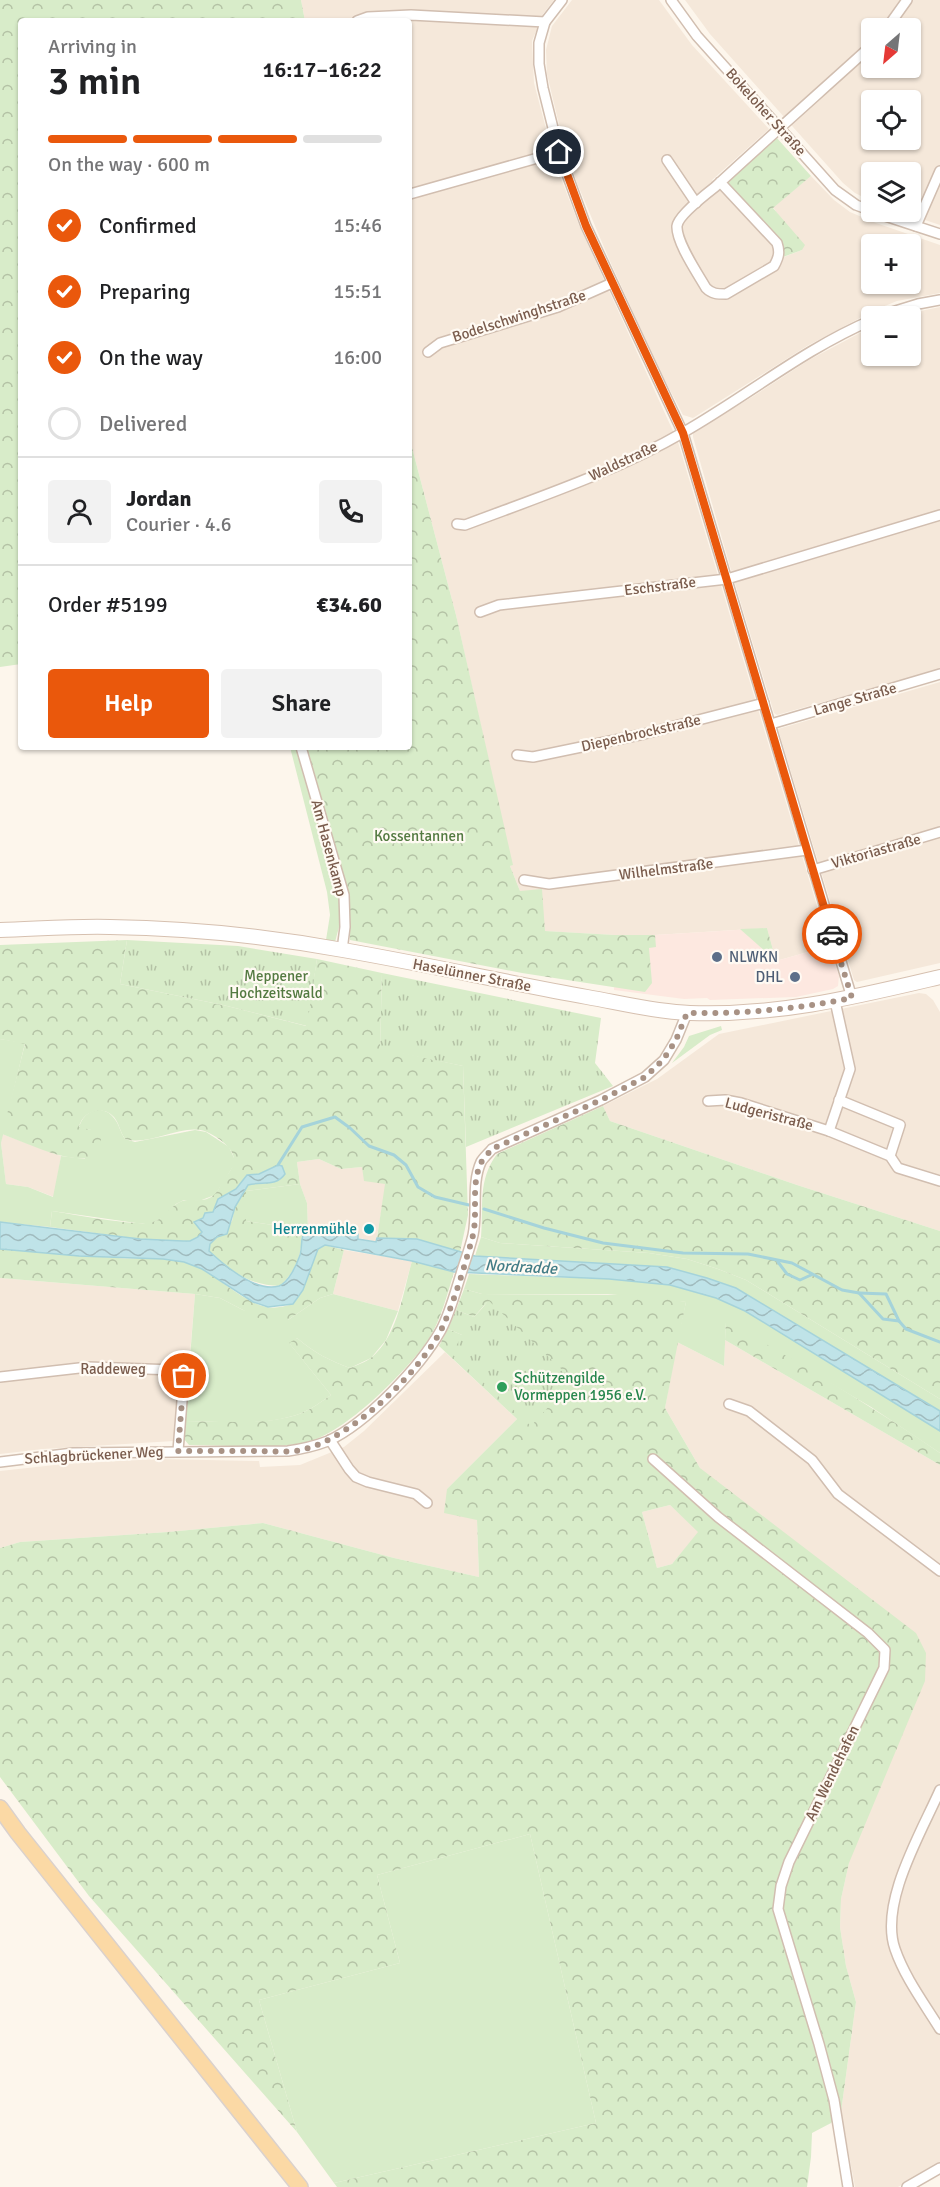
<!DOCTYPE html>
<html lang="en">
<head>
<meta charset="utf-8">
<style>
	:root { --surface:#fff; --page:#f2f2f2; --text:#202124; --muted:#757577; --line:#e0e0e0; --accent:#ea580c }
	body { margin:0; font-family:Signika,sans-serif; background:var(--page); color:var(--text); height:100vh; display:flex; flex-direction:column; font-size:22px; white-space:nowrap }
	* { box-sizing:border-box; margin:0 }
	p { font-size:20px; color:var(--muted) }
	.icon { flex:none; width:33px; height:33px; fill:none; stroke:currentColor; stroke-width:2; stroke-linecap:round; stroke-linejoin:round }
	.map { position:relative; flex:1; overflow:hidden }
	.drawer { position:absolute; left:18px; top:18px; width:394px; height:732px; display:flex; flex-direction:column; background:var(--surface); border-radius:6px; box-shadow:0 2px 4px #0004 }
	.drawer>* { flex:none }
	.needle { width:39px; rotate:208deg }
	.tools { position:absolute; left:861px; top:18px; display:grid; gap:12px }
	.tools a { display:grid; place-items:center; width:60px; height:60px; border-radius:6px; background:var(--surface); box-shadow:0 2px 4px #0004; font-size:30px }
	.pin { position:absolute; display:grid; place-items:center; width:51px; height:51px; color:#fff; margin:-26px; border:3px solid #fff; border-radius:50%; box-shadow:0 2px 6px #0007 }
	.courier { position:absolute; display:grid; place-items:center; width:60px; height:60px; margin:-30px; border:4px solid #ea580c; border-radius:50%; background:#fff; color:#222; box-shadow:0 2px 8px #0007 }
	.headline em { font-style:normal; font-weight:600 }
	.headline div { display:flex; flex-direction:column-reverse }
	.headline { display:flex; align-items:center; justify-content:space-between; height:102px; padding:0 30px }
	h1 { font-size:39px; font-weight:600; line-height:45px }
	.bar { display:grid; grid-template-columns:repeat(4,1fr); gap:9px 6px; align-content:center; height:72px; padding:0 30px }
	.bar i { height:8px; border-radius:4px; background:var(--line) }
	.bar .active { background:var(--accent) }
	.bar p { grid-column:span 4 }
	.line { display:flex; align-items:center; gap:15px; padding:0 30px; border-top:2px solid var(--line) }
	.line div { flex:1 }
	.round { display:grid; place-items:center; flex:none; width:63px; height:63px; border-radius:6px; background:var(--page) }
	ol { padding:0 30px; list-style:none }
	li { display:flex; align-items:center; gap:18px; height:66px }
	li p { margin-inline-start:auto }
	li .icon { padding:6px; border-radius:50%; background:var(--accent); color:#fff; stroke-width:4 }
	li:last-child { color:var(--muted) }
	li i { width:33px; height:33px; border:3px solid var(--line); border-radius:50% }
	.button { display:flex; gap:12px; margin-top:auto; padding:12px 30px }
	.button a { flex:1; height:69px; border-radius:6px; background:var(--accent); color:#fff; font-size:24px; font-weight:600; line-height:69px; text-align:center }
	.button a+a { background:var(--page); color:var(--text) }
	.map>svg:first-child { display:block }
	.residential { fill:#f5e8da; fill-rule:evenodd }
	.commercial { fill:#fde8e0 }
	.green { fill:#d8ecc9 }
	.forest { fill:url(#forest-crowns); fill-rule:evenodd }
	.park { fill:url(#park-tufts) }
	.water { fill:url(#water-waves); stroke:#a5d3da; stroke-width:1.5 }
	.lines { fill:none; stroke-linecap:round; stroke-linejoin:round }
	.stream { stroke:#a5d3da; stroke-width:3 }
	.street-casing { stroke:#d1beb0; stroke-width:12 }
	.secondary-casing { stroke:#d6c0b0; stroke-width:16 }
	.primary-casing { stroke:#dad1cd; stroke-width:18 }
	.street { stroke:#fff; stroke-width:9 }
	.secondary { stroke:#fff; stroke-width:14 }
	.primary { stroke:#fbd9a5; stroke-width:15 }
	.done { stroke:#a89285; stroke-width:6; stroke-dasharray:0 10.8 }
	.route { stroke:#ea580c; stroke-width:8 }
	.service-dot { fill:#5c6f8a; stroke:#fffaf3; stroke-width:2 }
	.culture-dot { fill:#0f9aa8; stroke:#fffaf3; stroke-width:2 }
	.leisure-dot { fill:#2e9e5b; stroke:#fffaf3; stroke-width:2 }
	.labels { text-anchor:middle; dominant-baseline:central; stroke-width:4.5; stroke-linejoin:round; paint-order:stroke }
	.street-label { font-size:15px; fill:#7a5c4d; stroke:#fffaf3 }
	.park-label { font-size:15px; fill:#537a41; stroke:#fffaf3 }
	.service-label { font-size:15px; fill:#4e5e75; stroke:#fffaf3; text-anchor:start }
	.culture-label { font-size:15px; fill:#0d838f; stroke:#fffaf3; text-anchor:end }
	.leisure-label { font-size:15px; fill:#27864d; stroke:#fffaf3; text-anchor:start }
	.water-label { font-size:16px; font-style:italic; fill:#437c86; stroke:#fffaf3 }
</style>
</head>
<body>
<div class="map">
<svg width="940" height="2187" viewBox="0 0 940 2187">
	<defs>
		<pattern id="forest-crowns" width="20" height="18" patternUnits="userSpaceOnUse" patternTransform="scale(1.5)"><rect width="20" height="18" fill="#d8ecc9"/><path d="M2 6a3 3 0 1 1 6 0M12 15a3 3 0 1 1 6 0" fill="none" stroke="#b4c2a5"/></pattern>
		<pattern id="park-tufts" width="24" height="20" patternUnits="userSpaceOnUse" patternTransform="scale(1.5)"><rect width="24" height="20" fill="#d8ecc9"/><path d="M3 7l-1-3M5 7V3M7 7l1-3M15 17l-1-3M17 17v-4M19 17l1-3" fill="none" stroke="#b4c2a5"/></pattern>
		<pattern id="water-waves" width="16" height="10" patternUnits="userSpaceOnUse" patternTransform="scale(1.5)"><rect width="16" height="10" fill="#bfe3e8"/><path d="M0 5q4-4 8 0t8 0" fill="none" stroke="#a0bbbe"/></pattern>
	</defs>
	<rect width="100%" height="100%" fill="#fdf6ec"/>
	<g class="residential">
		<polygon points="301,0 554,0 543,14 532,41 534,83 555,163 579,225 678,442 829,946 776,961 767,928 655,935 615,935 544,931 520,891 510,866 512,865 456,615 410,440 410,21 305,21"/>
		<path d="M572 0H659L692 45 769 129 712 180 773 244 775 255 784 257 802 250 773 207 811 176 834 200 850 212 876 223 940 245V293L897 301 875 310 807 346 693 418 683 415 659 369 609 259 577 183 562 137 547 74 546 50 552 26ZM872 244H910V284H872Z"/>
		<path d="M685 0H940V225L901 212H910V172H872L871 201 855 193 843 183 710 34ZM872 28H910V68H872ZM872 100H910V140H872Z"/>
		<polygon points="940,307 940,669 777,715 774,713 733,577 693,437 693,432 752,397 809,360 871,327 872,356 910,356 910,316 896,316"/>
		<polygon points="940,682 940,963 857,982 854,980 778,729"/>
		<polygon points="919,993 926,994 933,1000 940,1012 940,1231 797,1185 610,1121 603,1106 657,1079 719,1034"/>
		<polygon points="2,1134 61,1156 54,1197 28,1187 6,1184 1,1143"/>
		<polygon points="319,1159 341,1169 362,1167 386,1184 376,1242 331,1231 308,1230 307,1203 300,1184 297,1162"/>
		<polygon points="344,1250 412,1261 398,1311 333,1294"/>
		<polygon points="0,1278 195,1294 189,1366 179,1366 174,1441 43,1449 0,1454"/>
		<polygon points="725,1340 940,1465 940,2163 898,2187 855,2187 841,2112 856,2002 846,1966 840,1927 841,1899 849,1863 700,1468 665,1408 677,1342 724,1366"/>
		<polygon points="445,1352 517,1419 447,1489 477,1520 479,1577 394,1558 263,1523 168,1532 20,1542 0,1548 0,1471 64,1464 158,1459 259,1461 260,1467 300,1465 344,1447 364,1431"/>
		<polygon points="670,1505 699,1532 672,1564 657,1568 642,1512"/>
	</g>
	<polygon class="commercial" points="767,928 776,961 829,946 839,976 838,986 833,989 796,997 710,1000 707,998 684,999 614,990 615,935 655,935"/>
	<g class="green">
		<polygon points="290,747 297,747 341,895 339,927 335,942 326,940 330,915 327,892"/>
		<polygon points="721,1026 722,1030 710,1035 672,1063 684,1047 689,1036"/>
		<path d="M0 1039 25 1043 1 1143 6 1184 28 1187 53 1197 61 1156 85 1159 91 1130 79 1128C82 1112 101 1103 113 1117 119 1123 120 1132 125 1139L135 1142 195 1130 206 1132 229 1147 234 1158V1165L215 1195 199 1201 184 1200 176 1204 164 1217 152 1223H136L52 1211 50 1227 0 1222Z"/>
		<polygon points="300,1184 307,1203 308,1230 246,1221 246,1191"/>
		<polygon points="481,1237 500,1243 649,1253 687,1259 718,1269 746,1280 940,1399 940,1411 736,1288 707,1278 667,1267 475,1256"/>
		<polygon points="469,1274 609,1279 670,1285 716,1298 745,1311 789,1338 940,1431 940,1453 871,1407 726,1322 724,1366 677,1342 686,1302 608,1294 482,1294 464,1289"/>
		<path d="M195 1294 220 1298 243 1310 288 1320 320 1298 333 1294 398 1311 386 1340 371 1358 350 1368C330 1361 313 1352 297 1338L290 1344 331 1395C318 1404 305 1414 289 1417 256 1426 219 1421 185 1421Z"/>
		<polygon points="530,1834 596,2123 334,2183 297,2132 259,2000 400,1963 377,1875"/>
	</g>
	<g class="forest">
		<polygon points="0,0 301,0 305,21 21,21 21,664 0,667"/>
		<polygon points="776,137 811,176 773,208 805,245 802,250 783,257 783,250 778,239 727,182"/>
		<polygon points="410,440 456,615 513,865 510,866 520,891 542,889 545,931 615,935 655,935 656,947 649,948 652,983 645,992 522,973 350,940 347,895 304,747 410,747"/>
		<polygon points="767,928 776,961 740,929"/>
		<path d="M127 940 120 984 223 1005 306 1026 317 959 382 973 380 1048 463 1066 468 1215 460 1252 417 1239 377 1238 385 1184 364 1181 362 1167 341 1169 319 1159 297 1162 300 1184 246 1191V1221L308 1230 302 1235C302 1255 295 1272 280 1286 250 1286 229 1270 209 1251L210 1244 232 1221 235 1207 248 1185C262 1181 276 1187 285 1174L278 1165 259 1174 247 1175 236 1189 221 1197 213 1212 205 1213 200 1228 202 1232 199 1237 190 1241H183L140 1239 50 1227 52 1211C72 1214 138 1227 153 1222 164 1219 169 1208 178 1203 187 1197 199 1203 209 1198 217 1195 219 1187 223 1181 226 1176 231 1171 233 1165 239 1151 218 1137 207 1132 183 1122 151 1147 125 1139 120 1132 119 1123 114 1117 102 1104 82 1112 79 1127L91 1130 101 1138 100 1152 95 1158C63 1162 32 1145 2 1134L25 1044 0 1039V945Z"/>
		<path d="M603 1106 610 1121 797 1185 940 1231V1399L746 1280 718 1269 687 1259 649 1253 500 1243 481 1237C484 1206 477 1181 497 1154Z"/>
		<path d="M325 1245 344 1250 333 1294 320 1298 288 1320 266 1322 220 1298 195 1294 0 1278V1249C39 1250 79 1256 118 1258 140 1260 165 1255 187 1262 215 1272 238 1300 266 1307 275 1309 285 1306 293 1304L318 1249Z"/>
		<path d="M412 1261 454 1272C447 1295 441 1320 428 1340 407 1371 344 1434 307 1442 270 1450 228 1445 189 1445L184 1439 185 1421C219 1421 256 1425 289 1417 305 1414 318 1404 331 1395L289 1343 297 1338C313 1352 330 1361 350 1368 357 1365 366 1362 372 1357 398 1335 403 1292 412 1261Z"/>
		<path d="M464 1289 482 1294 644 1295 686 1302 665 1408 700 1468 916 1633 926 1653 925 1681 849 1863 841 1899 840 1927 846 1966 856 2002 841 2112 831 2123 812 2133 811 2157 807 2187H337L334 2183 596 2123 530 1834 377 1875 400 1963 259 2000 297 2132 89 1896 0 1777V1548L20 1542 168 1532 263 1523 394 1558 479 1577 477 1520 444 1513 447 1489 517 1419 439 1346 448 1329 462 1335 488 1301 474 1317 456 1310ZM670 1505 698 1532 672 1564 657 1568 642 1512Z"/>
		<path d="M726 1321C799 1363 870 1405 940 1453V1465L725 1340Z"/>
	</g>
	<g class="park">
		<polygon points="127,940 238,946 317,959 307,1026 223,1005 120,984"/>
		<polygon points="382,973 601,1018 595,1063 613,1086 466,1147 463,1066 380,1049"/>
		<polygon points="489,1301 573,1380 531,1426 452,1354 462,1335 448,1329 456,1310 474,1317"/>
	</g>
	<path class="water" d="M278 1165 282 1166 285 1174C276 1187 262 1181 248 1185L235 1207 227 1234 217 1237 210 1244 209 1251C224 1265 256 1293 279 1286 289 1282 297 1264 300 1255 303 1246 299 1235 308 1230L331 1231 340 1228 358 1234V1239L376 1242 377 1238 417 1239 475 1256 667 1267 707 1278 736 1288 940 1411V1431L745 1311 716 1298 670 1285 609 1279 454 1272 412 1261 325 1245 318 1249 303 1290 293 1304 268 1307 253 1302 202 1269 184 1262 163 1259 79 1256 0 1249V1222L140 1239 183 1241H190L198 1237 202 1232 194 1222 203 1218 205 1213 213 1212 218 1199 236 1189 247 1175 259 1174Z"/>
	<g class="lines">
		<g class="stream">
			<polyline points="278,1165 302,1127 335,1117 350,1128 369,1146 394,1155 406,1165 418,1187 435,1197 469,1205"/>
			<polyline points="484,1209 544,1228 603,1243 683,1253 748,1254 792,1263 842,1290 859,1293 883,1319 899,1321 906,1329 940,1342"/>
			<polyline points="778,1262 787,1274 800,1280 811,1275"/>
			<polyline points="859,1293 886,1294 899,1321"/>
		</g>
		<defs>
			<g id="street">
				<polyline points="562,0 545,22 539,43 539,64 543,88 559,152 586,226 683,433 852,998"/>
				<polyline points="671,0 697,36 835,190 856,205 872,211"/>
				<polyline points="357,21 368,17 411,15 545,22"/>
				<polyline points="887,28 907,0"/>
				<polyline points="667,160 696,203"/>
				<path d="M720 182 777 243C780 252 779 257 774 266L726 294C717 294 712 294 706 288 698 274 676 242 677 226 678 216 706 194 715 187 767 139 819 93 872 45"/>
				<polyline points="410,194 559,152"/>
				<polyline points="873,212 940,234"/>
				<polyline points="916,226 940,171"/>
				<polyline points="879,316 918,304 940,300"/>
				<polyline points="428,352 440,343 558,307 612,283"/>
				<path d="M457 524 465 525C539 497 615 472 684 432 747 396 804 349 872 320"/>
				<polyline points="480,612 499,605 727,579 940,515"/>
				<polyline points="771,724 940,674"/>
				<polyline points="301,747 344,895 345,927 342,950"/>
				<polyline points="517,755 533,757 644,734 764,703"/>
				<polyline points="813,870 940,832"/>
				<polyline points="524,880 549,884 807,850"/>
				<polyline points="839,1100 900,1125 890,1156"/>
				<polyline points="708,1101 725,1100 741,1103 829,1131 890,1156 898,1168 940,1181"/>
				<polyline points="829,1131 850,1069 835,1001"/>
				<polyline points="0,1377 88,1367 175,1370 182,1372 184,1376 178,1451"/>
				<polyline points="729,1404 749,1411 812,1460 838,1494 940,1571"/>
				<polyline points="330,1440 349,1469 356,1477 368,1482 416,1494 427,1503"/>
				<polyline points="653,1459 718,1517 868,1633 885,1650 884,1668 789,1862 781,1886 778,1909 819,2044 834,2100 848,2187"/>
				<path d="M0 1462 73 1453 288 1451C302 1449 315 1446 328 1441 367 1423 420 1367 441 1330 450 1313 455 1293 461 1274 465 1261 470 1248 473 1235 478 1212 471 1184 481 1162 483 1158 489 1153 492 1149L601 1100 645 1077 664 1060 676 1040 687 1013"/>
				<path d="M940 1790C921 1833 879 1903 895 1949 905 1978 924 2003 940 2029"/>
				<polyline points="907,2187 940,2168"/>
			</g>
			<path id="secondary" d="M0 930C36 929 73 926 110 927 188 928 266 936 343 950 424 964 505 982 587 997 621 1003 656 1012 690 1013 779 1016 855 997 940 977"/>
			<polyline id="primary" points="0,1808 18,1833 300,2187"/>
		</defs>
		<use href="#street" class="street-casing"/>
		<use href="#secondary" class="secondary-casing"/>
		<use href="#primary" class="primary-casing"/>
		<use href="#street" class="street"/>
		<use href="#secondary" class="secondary"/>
		<use href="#primary" class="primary"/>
	</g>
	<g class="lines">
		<path class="done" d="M184 1376 178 1451C204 1451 230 1451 256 1451 271 1451 287 1453 301 1450 350 1440 422 1371 443 1326 455 1299 464 1268 472 1239 479 1215 470 1186 481 1163 483 1158 489 1153 492 1149L601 1100 645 1077 663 1060 676 1040 687 1013C743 1014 797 1009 852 998L832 934"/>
		<polyline class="route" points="559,152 586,226 683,433 832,934"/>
	</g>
	<g class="service-dot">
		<circle cx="717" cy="957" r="6"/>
		<circle cx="795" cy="977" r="6"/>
	</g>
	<circle class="culture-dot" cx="369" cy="1229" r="6"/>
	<circle class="leisure-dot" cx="502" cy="1387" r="6"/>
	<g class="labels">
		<g class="street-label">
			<text transform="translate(766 112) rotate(48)">Bokeloher Straße</text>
			<text transform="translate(519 316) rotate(-18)">Bodelschwinghstraße</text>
			<text transform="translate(623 461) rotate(-25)">Waldstraße</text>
			<text transform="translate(660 586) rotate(-7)">Eschstraße</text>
			<text transform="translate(855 699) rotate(-16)">Lange Straße</text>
			<text transform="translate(641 733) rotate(-13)">Diepenbrockstraße</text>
			<text transform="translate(329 848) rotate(75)">Am Hasenkamp</text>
			<text transform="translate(876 851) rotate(-16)">Viktoriastraße</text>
			<text transform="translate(666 869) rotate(-7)">Wilhelmstraße</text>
			<text transform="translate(472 975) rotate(11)">Haselünner Straße</text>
			<text transform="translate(769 1114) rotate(15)">Ludgeristraße</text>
			<text x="113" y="1369">Raddeweg</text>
			<text transform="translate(94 1455) rotate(-3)">Schlagbrückener Weg</text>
			<text transform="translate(832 1773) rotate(-64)">Am Wendehafen</text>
		</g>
		<g class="park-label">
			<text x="419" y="836">Kossentannen</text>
			<text x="276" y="976">Meppener<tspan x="276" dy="17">Hochzeitswald</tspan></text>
		</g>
		<g class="service-label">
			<text x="729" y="957">NLWKN</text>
			<text x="783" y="977" text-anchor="end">DHL</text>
		</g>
		<g class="culture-label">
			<text x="357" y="1229">Herrenmühle</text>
		</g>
		<g class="leisure-label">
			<text x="514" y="1378">Schützengilde<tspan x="514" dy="17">Vormeppen 1956 e.V.</tspan></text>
		</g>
		<g class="water-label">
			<text transform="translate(521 1267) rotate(3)">Nordradde</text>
		</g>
	</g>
</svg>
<div class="tools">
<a><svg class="needle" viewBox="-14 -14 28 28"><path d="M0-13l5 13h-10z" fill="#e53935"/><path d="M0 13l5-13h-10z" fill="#757577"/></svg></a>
<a><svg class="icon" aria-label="locate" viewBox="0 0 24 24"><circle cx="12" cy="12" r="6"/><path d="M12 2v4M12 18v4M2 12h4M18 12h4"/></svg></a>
<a><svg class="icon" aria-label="layers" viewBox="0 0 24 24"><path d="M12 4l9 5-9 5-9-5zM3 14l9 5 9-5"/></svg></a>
<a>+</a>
<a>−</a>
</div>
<div class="pin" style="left:184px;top:1376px;background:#ea580c"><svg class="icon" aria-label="bag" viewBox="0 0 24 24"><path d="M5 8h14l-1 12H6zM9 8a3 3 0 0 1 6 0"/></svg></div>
<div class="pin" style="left:559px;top:152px;background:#1f2937"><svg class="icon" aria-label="home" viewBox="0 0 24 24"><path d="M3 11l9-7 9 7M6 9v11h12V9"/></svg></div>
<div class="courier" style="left:832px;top:934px"><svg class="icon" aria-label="car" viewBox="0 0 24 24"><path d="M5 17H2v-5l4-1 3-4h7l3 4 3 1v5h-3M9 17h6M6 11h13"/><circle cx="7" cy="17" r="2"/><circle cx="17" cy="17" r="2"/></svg></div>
<section class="drawer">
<div class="headline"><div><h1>3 min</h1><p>Arriving in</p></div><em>16:17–16:22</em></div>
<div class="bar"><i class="active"></i><i class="active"></i><i class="active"></i><i></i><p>On the way · 600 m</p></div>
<ol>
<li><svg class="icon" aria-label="check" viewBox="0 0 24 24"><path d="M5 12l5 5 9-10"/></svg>Confirmed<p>15:46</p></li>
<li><svg class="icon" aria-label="check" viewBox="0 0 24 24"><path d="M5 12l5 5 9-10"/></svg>Preparing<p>15:51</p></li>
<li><svg class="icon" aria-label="check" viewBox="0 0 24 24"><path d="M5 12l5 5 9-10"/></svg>On the way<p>16:00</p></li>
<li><i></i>Delivered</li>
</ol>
<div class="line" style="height:108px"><a class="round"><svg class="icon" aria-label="person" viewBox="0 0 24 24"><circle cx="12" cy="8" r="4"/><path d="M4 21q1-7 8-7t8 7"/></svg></a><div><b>Jordan</b><p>Courier · 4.6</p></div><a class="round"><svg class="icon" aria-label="phone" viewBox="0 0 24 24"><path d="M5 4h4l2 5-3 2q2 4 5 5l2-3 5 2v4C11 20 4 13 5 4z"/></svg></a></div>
<div class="line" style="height:78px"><div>Order #5199</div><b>€34.60</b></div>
<div class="button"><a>Help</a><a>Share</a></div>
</section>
</div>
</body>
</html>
